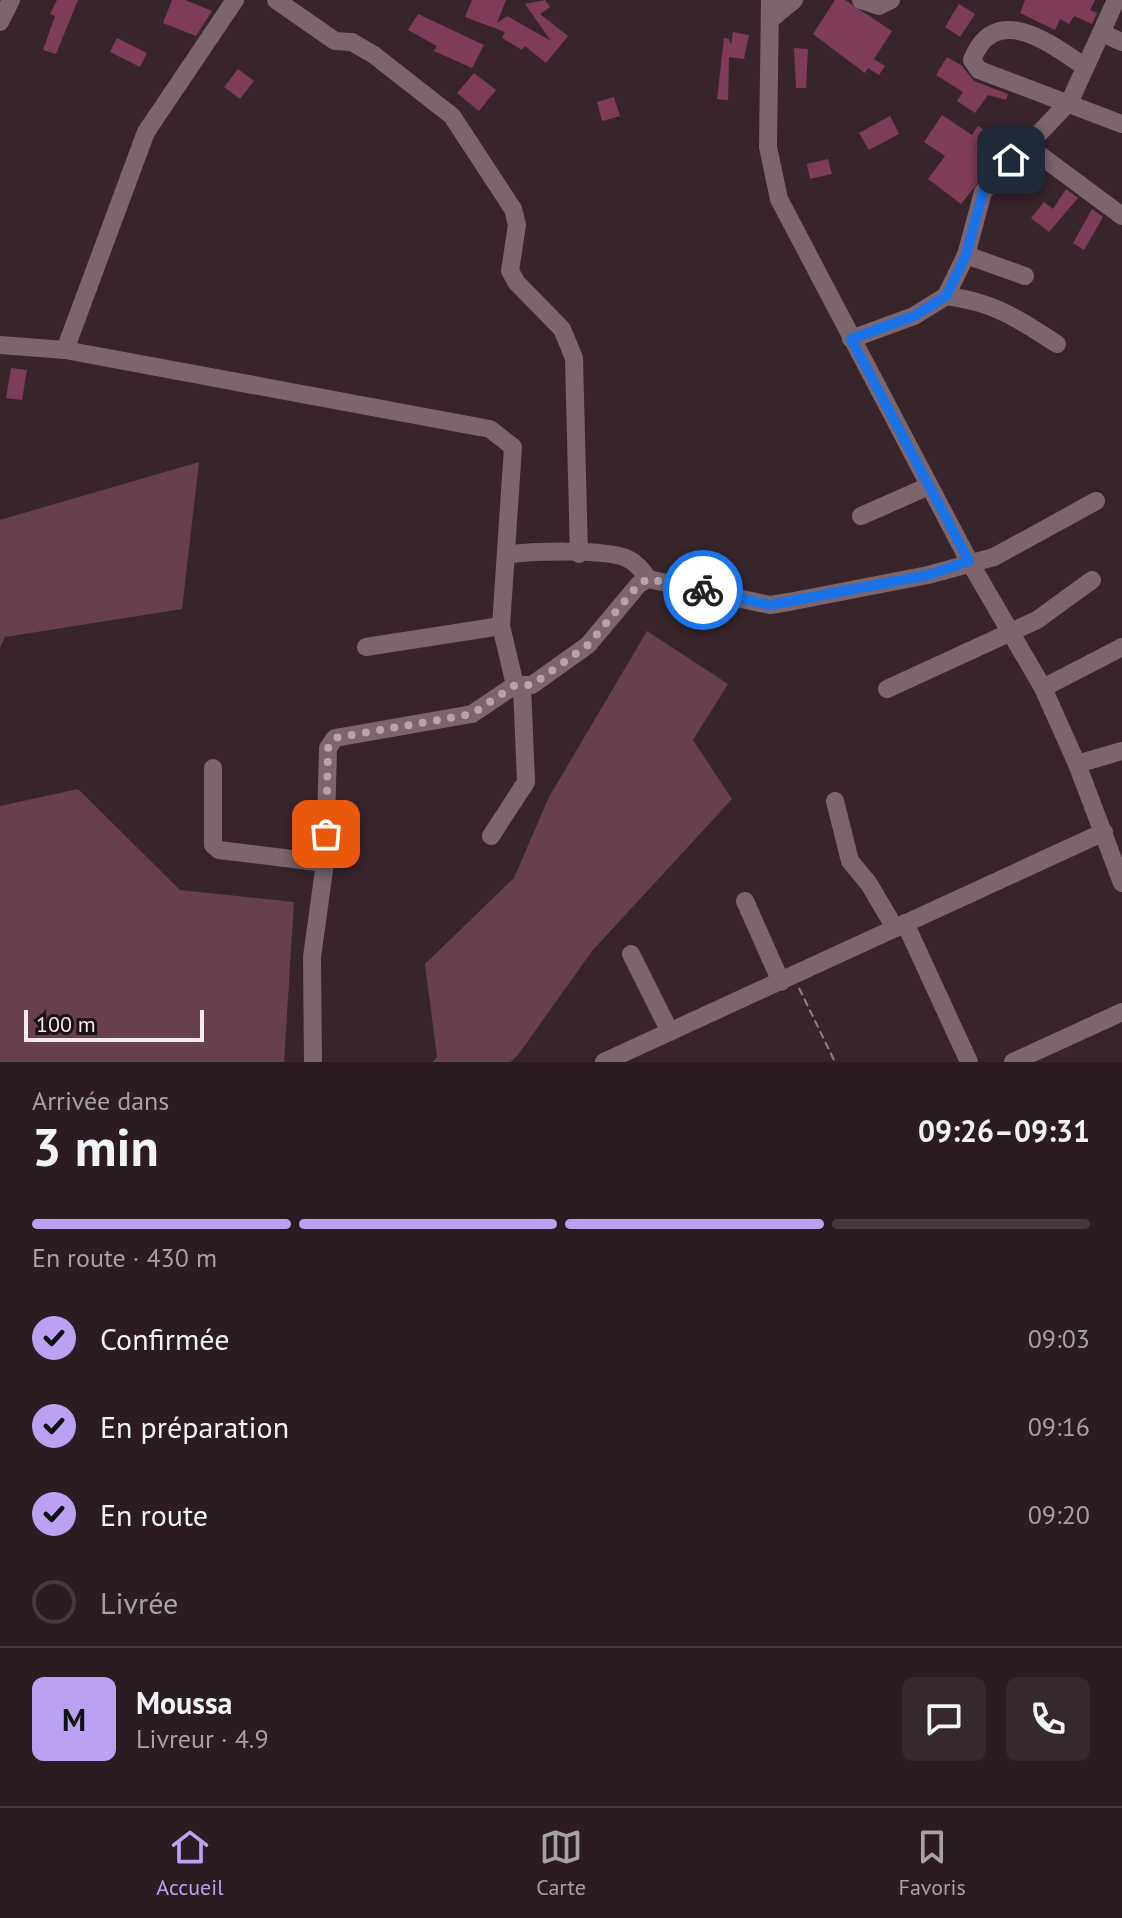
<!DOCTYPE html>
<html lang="fr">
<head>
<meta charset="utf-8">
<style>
	:root { --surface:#2a1c21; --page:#36292e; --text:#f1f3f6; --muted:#a5a1a5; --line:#463a3f; --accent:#bca0f2 }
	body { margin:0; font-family:"PT Sans",sans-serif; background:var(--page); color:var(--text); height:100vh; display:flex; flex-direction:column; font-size:30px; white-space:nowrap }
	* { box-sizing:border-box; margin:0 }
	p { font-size:26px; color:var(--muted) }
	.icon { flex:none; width:44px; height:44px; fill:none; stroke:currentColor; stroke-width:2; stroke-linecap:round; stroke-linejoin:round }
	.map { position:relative; height:1062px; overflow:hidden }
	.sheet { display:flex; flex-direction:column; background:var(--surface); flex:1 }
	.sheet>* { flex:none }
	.scale { position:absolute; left:24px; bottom:20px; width:180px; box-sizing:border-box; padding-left:8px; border:4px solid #f8eaef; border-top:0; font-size:22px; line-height:28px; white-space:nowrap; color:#f8eaef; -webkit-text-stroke:6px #1a1114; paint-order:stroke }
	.pin { position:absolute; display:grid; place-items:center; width:68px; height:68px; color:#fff; margin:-34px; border-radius:16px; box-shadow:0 4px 12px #0006 }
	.courier { position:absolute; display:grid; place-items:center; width:80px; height:80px; margin:-40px; border:6px solid #1a73e8; border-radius:50%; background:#fff; color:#222; box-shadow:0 2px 10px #0007 }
	.head em { font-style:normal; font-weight:700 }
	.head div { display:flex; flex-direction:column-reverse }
	.head { display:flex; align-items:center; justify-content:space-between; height:136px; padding:0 32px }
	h1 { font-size:52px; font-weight:700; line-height:60px }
	.bar { display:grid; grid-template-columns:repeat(4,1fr); gap:12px 8px; align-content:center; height:96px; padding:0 32px }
	.bar i { height:10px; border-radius:6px; background:var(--line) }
	.bar .current { background:var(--accent) }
	.bar p { grid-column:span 4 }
	.line { display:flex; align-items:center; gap:20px; padding:0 32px; border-top:2px solid var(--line) }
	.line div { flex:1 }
	.round { display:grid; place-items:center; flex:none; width:84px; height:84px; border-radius:12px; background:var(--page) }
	ol { padding:0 32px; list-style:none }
	li { display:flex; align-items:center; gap:24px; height:88px }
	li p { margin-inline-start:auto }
	li .icon { padding:8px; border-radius:50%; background:var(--accent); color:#111; stroke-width:4 }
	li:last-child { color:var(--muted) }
	li i { width:44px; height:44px; border:4px solid var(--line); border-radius:50% }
	.menu { display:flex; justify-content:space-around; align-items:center; height:112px; border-top:2px solid var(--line); background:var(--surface); font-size:22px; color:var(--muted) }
	.menu a { display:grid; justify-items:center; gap:4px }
	.menu .current { color:var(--accent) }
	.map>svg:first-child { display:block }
	.green { fill:#683f4f }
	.building { fill:#7e3c58 }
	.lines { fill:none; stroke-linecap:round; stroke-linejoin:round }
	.path { stroke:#908086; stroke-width:2; stroke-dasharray:8 4; stroke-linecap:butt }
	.minor { stroke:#7c656d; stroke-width:18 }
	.done { stroke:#b5a5ab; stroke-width:8; stroke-dasharray:0 14.4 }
	.route { stroke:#1a73e8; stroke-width:10 }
</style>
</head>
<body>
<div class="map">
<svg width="1122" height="1062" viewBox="0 0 1122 1062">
	<rect width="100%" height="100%" fill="#38252c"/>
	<g class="green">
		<polygon points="199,462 182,609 5,637 0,648 0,520"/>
		<polygon points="647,631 728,684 693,740 732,799 592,951 518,1055 510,1062 433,1062 437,1057 425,964 514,878 549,797"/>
		<polygon points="78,789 180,890 294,902 284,1062 0,1062 0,806"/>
	</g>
	<g class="building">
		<polygon points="57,0 78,0 56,54 43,50 55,16 50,14"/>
		<polygon points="172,0 185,0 212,11 196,36 163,23"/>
		<polygon points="472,0 506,0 497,23 507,16 551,41 525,4 545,0 550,7 540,14 568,36 546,63 525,46 522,50 502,38 505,32 465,17"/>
		<polygon points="835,0 845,0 892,31 874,59 885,66 879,75 868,68 865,73 813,34"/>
		<polygon points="1025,0 1095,0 1090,10 1097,13 1092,24 1074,16 1069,24 1060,19 1055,30 1020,13"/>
		<polygon points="959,4 975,14 960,37 945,27"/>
		<polygon points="418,14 484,45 472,68 434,51 437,46 408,30"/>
		<polygon points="733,32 749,35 744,59 729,57 728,100 717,99 724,38 729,39 731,45"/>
		<polygon points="117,38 147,53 140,67 110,52"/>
		<polygon points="794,48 808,49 806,88 796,88"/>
		<polygon points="947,57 961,65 974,81 1008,94 1006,100 988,95 975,113 957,101 963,92 936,75"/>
		<polygon points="238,69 254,81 240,99 224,87"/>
		<polygon points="474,73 496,90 479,111 457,93"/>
		<polygon points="614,97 620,116 602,121 597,102"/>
		<polygon points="942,115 972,135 978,126 1007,146 961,204 928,179 945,156 924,142"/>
		<polygon points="890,116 899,134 869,150 859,133"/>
		<polygon points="828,159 832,174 810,179 807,164"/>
		<polygon points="1066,189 1078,198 1049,232 1031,218 1044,202 1053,209"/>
		<polygon points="1092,209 1103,217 1084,250 1073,243"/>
		<polygon points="11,368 27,370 22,400 6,398"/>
	</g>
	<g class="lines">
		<polyline class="path" points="799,988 835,1062"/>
		<g class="minor">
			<polyline points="276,0 335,41 352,42 374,55 452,116 513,209 517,225 510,271 517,283 562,329 574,358 579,554"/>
			<polyline points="770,0 768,147 779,199 969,561 1043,688 1077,764 1122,883"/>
			<polyline points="861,0 879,6 891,0"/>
			<polyline points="771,19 794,0"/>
			<polyline points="0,22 11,0"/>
			<polyline points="1102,33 1122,42"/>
			<path d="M1085 67C1050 43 995 1 972 60L979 70 1122 124"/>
			<polyline points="1025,144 1122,216"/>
			<polyline points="966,255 1025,276"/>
			<path d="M946 296C994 302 1017 318 1057 344"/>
			<polyline points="851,339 914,316 946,296 966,255 983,192 1070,101 1116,0"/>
			<polyline points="0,345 65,350 490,429 513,447 501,626 515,685 532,685 588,645 639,584 648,579 770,605 789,602 928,575 994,557 1096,501"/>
			<polyline points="65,350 146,132 235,0"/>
			<polyline points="861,516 929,486"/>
			<path d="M506 555C529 551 605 549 626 558 636 562 642 570 648 579"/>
			<polyline points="366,647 501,626"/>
			<polyline points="1043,688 1122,647"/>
			<polyline points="887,689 1037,620 1092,580"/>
			<polyline points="1077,764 1122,751"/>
			<polyline points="213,768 213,845 219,850 325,863"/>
			<polyline points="835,801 850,861 869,884 895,928"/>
			<polyline points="491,836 526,782 522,687"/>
			<polyline points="745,901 781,982"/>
			<polyline points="905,923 969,1062"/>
			<polyline points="631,954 670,1032"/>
			<polyline points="313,1062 312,957 325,863 328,748 335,738 472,714 515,685"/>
			<polyline points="604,1062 1104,832"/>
			<polyline points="1013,1062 1122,1012"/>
		</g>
	</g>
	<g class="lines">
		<polyline class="done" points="326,834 328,748 335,738 472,714 515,685 532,685 588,645 639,584 648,579 703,590"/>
		<polyline class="route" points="703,590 770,605 928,575 969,561 851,339 914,316 946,296 966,255 983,192 1011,160"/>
	</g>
</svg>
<div class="scale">100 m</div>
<div class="pin" style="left:326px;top:834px;background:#ea580c"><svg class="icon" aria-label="bag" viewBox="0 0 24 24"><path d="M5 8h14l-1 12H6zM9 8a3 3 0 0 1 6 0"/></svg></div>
<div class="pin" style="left:1011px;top:160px;background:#1f2937"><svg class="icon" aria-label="home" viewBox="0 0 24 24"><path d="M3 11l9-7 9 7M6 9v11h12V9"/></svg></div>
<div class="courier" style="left:703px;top:590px"><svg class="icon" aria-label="bike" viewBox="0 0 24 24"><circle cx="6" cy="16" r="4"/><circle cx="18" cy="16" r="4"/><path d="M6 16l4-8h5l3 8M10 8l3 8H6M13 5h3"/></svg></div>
</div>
<section class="sheet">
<div class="head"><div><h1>3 min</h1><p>Arrivée dans</p></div><em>09:26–09:31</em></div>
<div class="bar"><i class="current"></i><i class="current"></i><i class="current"></i><i></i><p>En route · 430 m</p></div>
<ol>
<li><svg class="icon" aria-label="check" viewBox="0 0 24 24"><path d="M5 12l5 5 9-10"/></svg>Confirmée<p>09:03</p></li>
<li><svg class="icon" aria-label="check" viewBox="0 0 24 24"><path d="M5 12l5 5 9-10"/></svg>En préparation<p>09:16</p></li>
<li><svg class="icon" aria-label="check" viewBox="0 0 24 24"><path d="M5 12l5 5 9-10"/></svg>En route<p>09:20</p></li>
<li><i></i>Livrée</li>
</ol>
<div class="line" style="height:144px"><b class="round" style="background:var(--accent);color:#111">M</b><div><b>Moussa</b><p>Livreur · 4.9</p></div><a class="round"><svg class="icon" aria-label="chat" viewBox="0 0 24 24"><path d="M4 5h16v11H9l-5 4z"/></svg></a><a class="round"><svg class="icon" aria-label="phone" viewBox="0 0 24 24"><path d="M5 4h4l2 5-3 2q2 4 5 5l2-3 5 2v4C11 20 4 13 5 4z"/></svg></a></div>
</section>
<nav class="menu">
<a class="current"><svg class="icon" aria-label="home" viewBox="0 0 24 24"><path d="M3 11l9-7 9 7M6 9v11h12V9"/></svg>Accueil</a>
<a><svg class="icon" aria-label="map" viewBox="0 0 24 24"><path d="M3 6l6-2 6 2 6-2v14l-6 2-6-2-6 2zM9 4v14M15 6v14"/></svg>Carte</a>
<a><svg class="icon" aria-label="saved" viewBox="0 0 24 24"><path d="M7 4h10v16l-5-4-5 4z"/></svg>Favoris</a>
</nav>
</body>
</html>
